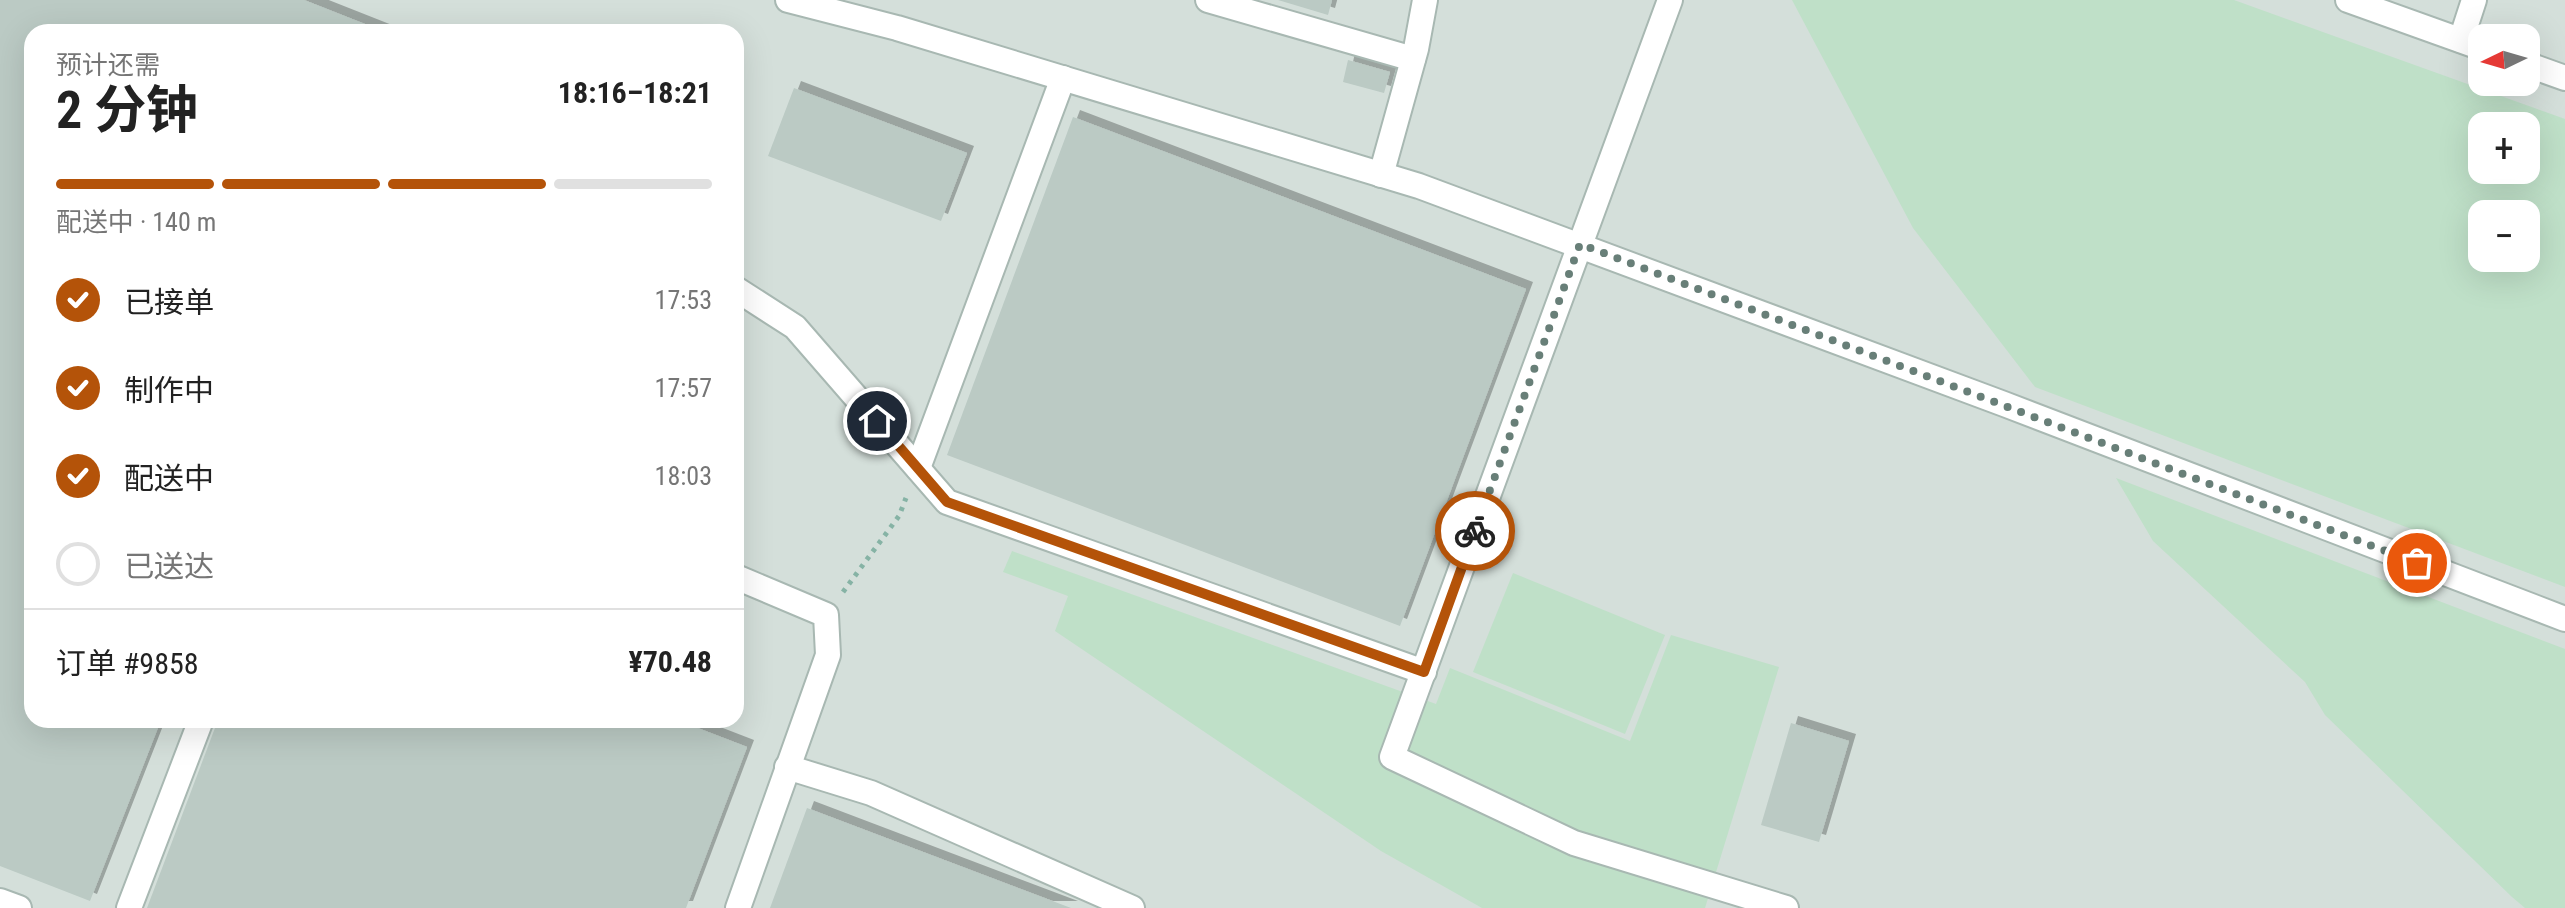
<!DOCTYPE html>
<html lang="zh">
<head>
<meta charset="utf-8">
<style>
	:root { --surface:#fff; --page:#f6f6f6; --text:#222; --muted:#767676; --line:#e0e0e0; --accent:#b45309 }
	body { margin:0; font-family:"Roboto Condensed","Noto Sans SC",sans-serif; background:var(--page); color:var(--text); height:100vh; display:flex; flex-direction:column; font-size:30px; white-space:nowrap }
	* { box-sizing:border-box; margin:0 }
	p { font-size:26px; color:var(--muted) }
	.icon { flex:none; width:44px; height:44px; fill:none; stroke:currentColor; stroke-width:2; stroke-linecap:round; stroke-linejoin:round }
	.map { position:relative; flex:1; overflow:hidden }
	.side { position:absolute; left:24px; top:24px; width:720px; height:704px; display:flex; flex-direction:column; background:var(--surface); border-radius:24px; box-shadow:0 8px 32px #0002 }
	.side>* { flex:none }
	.needle { width:52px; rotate:265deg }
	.controls { position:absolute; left:2468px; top:24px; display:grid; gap:16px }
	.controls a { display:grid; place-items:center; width:72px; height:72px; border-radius:16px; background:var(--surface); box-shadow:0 8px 32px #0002; font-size:40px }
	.pin { position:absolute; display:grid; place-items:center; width:68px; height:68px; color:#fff; margin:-34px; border:4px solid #fff; border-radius:50%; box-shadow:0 2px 8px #0007 }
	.courier { position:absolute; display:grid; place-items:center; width:80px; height:80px; margin:-40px; border:6px solid #b45309; border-radius:50%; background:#fff; color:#222; box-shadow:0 2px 10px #0007 }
	.overview em { font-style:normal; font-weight:700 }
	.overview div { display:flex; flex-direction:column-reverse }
	.overview { display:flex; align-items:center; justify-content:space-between; height:136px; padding:0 32px }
	h1 { font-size:52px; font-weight:700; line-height:60px }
	.bar { display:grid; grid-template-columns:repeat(4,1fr); gap:12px 8px; align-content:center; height:96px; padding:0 32px }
	.bar i { height:10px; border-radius:6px; background:var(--line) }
	.bar .on { background:var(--accent) }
	.bar p { grid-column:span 4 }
	.line { display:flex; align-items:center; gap:20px; padding:0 32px; border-top:2px solid var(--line) }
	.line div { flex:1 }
	ol { padding:0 32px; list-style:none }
	li { display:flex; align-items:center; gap:24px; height:88px }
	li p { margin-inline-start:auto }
	li .icon { padding:8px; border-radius:50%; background:var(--accent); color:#fff; stroke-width:4 }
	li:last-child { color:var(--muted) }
	li i { width:44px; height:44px; border:4px solid var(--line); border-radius:50% }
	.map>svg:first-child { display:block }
	.built { fill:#d4dfda; fill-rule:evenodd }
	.green { fill:#bfe0c8; fill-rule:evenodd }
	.building { fill:#bbcac4; filter:url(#shadow) }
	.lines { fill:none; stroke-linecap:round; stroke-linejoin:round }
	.minor-casing { stroke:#a8b8b2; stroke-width:28 }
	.path { stroke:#86b3a5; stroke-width:5; stroke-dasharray:4 6; stroke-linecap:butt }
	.minor { stroke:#fff; stroke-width:24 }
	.done { stroke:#687f78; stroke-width:8; stroke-dasharray:0 14.4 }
	.route { stroke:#b45309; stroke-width:10 }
</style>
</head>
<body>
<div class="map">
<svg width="2565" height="908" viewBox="0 0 2565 908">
	<defs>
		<filter id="shadow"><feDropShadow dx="7" dy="-7" stdDeviation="0" flood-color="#0004"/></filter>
	</defs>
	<rect width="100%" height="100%" fill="#e6efeb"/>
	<path class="built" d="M0 0H2565V908H0ZM32 32H736V720H32ZM2482 38H2526V82H2482ZM2482 126H2526V170H2482ZM2482 214H2526V258H2482Z"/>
	<g class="green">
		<path d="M1792 0H2234L2565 119V587L2035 387 1913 228ZM2526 126V170H2482V126ZM2482 214H2526V258H2482Z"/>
		<polygon points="2116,478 2565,649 2565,908 2525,908 2512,897 2325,715 2305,682 2153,541"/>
		<polygon points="1012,551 1436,704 1450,668 1630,741 1671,635 1779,667 1705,908 1482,908 1381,851 1055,631 1068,596 1003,572"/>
		<polygon points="1513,573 1665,635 1625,734 1473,672"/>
	</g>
	<g class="building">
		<polygon points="0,0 304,0 385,32 32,32 32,720 161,720 90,901 0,866"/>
		<polygon points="1278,0 1332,0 1328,15"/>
		<polygon points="1348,60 1390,72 1384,93 1343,82"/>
		<polygon points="794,88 967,153 941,221 768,156"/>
		<polygon points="1073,117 1526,289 1400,626 947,455"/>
		<polygon points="218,720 677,720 747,747 686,908 147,908"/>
		<polygon points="1791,723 1849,741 1819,842 1761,825"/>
		<polygon points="807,808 1071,908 770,908"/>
	</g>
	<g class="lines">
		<defs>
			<g id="minor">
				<polyline points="788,0 897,28 1419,186 2004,404 2565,619"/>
				<polyline points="1208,0 1413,59"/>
				<polyline points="1670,0 1392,757 1574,843 1786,908"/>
				<polyline points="2348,0 2482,48"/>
				<polyline points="2461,40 2474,0"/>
				<polyline points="2526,64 2565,78"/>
				<polyline points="1381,175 1416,49 1425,0"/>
				<polyline points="736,289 795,327 947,502 1424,672"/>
				<polyline points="918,468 1063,78"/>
				<polyline points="736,577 826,615 828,655 738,908"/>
				<polyline points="787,767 871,793 1132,908"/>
				<polyline points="0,901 19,908"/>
				<polyline points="129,908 201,720"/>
			</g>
		</defs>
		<use href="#minor" class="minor-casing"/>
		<polyline class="path" points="843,592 899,516 906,498"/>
		<use href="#minor" class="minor"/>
	</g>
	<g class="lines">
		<polyline class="done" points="1475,531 1580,244 2417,563"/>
		<polyline class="route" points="877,421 947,502 1424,672 1475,531"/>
	</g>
</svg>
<div class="controls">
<a><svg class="needle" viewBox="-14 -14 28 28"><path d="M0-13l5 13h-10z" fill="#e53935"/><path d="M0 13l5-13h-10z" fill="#767676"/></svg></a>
<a>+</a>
<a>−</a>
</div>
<div class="pin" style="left:2417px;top:563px;background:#ea580c"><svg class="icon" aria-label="bag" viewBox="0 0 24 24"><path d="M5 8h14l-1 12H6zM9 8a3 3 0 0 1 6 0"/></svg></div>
<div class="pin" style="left:877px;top:421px;background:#1f2937"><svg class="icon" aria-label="home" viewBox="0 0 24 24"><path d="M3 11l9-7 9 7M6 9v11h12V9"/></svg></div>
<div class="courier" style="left:1475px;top:531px"><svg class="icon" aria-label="bike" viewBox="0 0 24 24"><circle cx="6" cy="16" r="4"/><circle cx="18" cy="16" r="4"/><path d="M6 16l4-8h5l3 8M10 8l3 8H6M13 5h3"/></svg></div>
<section class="side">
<div class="overview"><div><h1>2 分钟</h1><p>预计还需</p></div><em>18:16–18:21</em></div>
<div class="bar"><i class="on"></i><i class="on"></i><i class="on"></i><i></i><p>配送中 · 140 m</p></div>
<ol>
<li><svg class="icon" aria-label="check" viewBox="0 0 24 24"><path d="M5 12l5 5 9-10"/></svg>已接单<p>17:53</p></li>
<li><svg class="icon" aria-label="check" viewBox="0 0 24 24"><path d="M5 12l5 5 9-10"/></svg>制作中<p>17:57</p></li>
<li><svg class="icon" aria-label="check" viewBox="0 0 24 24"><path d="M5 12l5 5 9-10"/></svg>配送中<p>18:03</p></li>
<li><i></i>已送达</li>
</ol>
<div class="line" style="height:104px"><div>订单 #9858</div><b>¥70.48</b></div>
</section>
</div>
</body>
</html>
